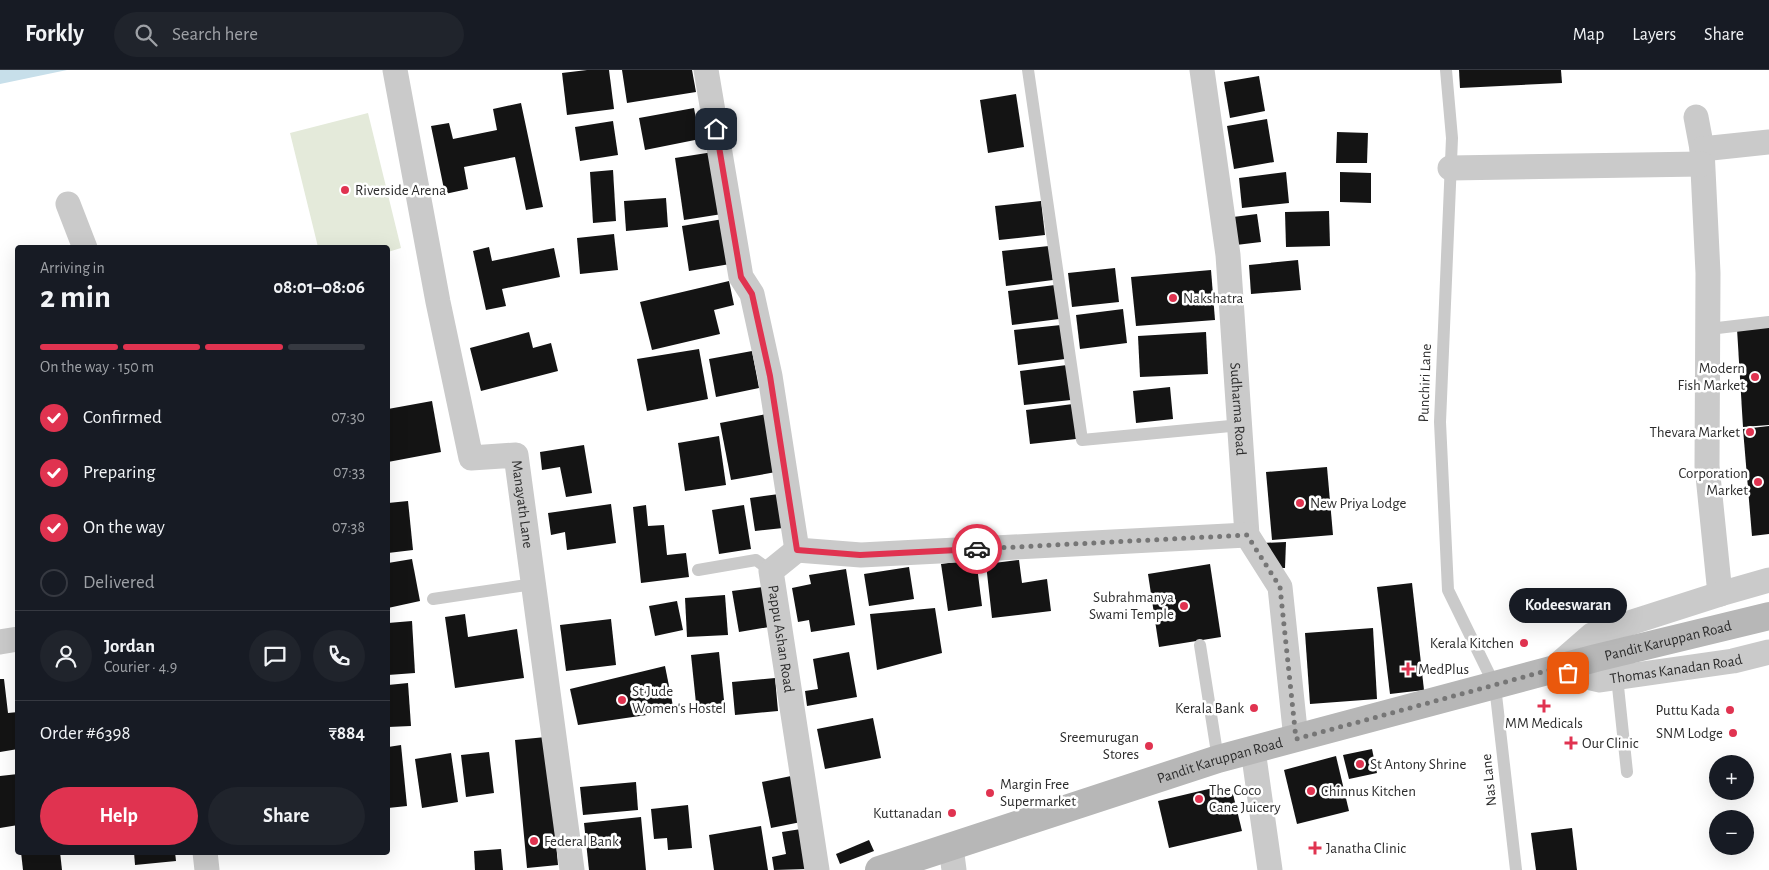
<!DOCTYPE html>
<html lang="en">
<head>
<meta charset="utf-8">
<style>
	:root { --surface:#171b24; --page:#20242c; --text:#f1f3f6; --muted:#9ea1a6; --line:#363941; --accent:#e03350 }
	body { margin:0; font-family:"Alegreya Sans",sans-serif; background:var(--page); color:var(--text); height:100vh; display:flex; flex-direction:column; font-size:19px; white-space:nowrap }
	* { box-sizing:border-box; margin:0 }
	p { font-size:16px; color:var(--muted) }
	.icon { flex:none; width:28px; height:28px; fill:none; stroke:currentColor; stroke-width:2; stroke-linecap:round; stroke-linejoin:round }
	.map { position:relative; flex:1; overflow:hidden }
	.details { position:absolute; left:15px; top:175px; width:375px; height:610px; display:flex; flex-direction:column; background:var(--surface); border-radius:5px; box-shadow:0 5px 20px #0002 }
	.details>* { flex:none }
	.controls { position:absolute; left:1709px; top:685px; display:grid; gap:10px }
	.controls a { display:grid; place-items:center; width:45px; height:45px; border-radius:50%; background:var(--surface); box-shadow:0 5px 20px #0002; font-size:25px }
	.pin { position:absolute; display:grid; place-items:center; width:42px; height:42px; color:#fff; margin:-21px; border-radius:10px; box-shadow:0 2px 8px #0006 }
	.courier { position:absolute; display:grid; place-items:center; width:50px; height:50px; margin:-25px; border:4px solid #e03350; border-radius:50%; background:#fff; color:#222; box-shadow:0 1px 6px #0007 }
	.bubble { position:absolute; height:35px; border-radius:18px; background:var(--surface); box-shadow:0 5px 20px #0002; font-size:16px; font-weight:700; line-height:35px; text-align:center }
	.overview em { font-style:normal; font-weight:700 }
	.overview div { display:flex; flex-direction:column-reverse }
	.overview { display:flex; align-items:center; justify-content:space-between; height:85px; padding:0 25px }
	h1 { font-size:32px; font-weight:700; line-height:38px }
	.bar { display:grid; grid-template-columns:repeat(4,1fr); gap:8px 5px; align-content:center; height:60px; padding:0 25px }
	.bar i { height:6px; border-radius:4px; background:var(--line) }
	.bar .current { background:var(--accent) }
	.bar p { grid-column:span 4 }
	.line { display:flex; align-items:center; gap:12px; padding:0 25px; border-top:1px solid var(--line) }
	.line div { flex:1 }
	.round { display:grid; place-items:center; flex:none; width:52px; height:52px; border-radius:26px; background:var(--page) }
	ol { padding:0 25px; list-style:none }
	li { display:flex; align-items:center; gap:15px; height:55px }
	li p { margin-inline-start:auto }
	li .icon { padding:5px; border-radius:50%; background:var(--accent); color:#fff; stroke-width:4 }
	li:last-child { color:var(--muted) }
	li i { width:28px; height:28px; border:2px solid var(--line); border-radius:50% }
	.cta { display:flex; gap:10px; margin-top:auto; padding:10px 25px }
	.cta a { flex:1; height:58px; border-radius:30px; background:var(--accent); color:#fff; font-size:20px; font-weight:700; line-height:58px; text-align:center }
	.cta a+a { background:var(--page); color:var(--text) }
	header { display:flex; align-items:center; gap:30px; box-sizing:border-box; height:70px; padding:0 25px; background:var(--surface); border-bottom:1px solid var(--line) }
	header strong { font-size:24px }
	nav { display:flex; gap:28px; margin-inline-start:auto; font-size:18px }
	.search { width:350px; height:45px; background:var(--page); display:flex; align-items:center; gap:12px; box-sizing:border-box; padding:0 18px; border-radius:28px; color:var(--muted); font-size:19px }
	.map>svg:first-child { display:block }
	.green { fill:#e4eada }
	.water { fill:#c7dfea }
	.building { fill:#141414 }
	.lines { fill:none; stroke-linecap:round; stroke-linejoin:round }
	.lane { stroke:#cacaca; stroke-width:12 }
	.street { stroke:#cacaca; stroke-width:25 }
	.secondary { stroke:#b7b7b7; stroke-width:28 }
	.done { stroke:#767676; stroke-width:5; stroke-dasharray:0 9 }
	.route { stroke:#e03350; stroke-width:6 }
	.poi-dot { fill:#e03350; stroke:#fff; stroke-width:2 }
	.labels { text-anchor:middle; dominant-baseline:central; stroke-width:5; stroke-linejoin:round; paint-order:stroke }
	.poi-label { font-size:15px; fill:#2d2d2d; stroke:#fff; text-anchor:start }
	.street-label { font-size:15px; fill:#2d2d2d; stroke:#fff }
</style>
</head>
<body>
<header>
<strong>Forkly</strong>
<div class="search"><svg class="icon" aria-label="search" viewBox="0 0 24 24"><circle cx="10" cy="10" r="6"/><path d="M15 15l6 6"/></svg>Search here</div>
<nav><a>Map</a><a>Layers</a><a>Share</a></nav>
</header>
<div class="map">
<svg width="1769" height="800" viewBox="0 0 1769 800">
	<rect width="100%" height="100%" fill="#fff"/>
	<polygon class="green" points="368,43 401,178 388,182 388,178 318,177 290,63"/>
	<polygon class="water" points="0,0 67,0 0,14"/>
	<g class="building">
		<polygon points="587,0 609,0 614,39 567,45 562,3"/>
		<polygon points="622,0 692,0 696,22 627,33"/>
		<polygon points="1459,0 1561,0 1562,13 1460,18"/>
		<polygon points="1259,6 1265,41 1230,48 1224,12"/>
		<polygon points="1016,24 1024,77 988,83 980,30"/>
		<polygon points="521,33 543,137 526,140 515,87 464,97 468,119 445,124 431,56 449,53 453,69 497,60 493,39"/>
		<polygon points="694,38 700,69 645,80 639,48"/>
		<polygon points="1267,49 1274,92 1234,99 1227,56"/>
		<polygon points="613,51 618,85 580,91 575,57"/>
		<polygon points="1337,62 1368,63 1367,93 1336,93"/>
		<polygon points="713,82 722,144 684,150 675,88"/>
		<polygon points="613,100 616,151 593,153 590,102"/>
		<polygon points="1286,102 1289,133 1242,138 1239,108"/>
		<polygon points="1340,102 1371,103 1371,133 1340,132"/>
		<polygon points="666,128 668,157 626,161 624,131"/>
		<polygon points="1041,131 1045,165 999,170 995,136"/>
		<polygon points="1329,141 1330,176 1286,177 1285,142"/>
		<polygon points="1257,144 1261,172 1236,175 1233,147"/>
		<polygon points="723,149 730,194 689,201 682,156"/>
		<polygon points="614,164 618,200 580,204 577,168"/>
		<polygon points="1049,176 1053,210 1006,216 1002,181"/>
		<polygon points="489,177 492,191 554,178 560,207 502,219 506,236 486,240 473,181"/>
		<polygon points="1298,190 1301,220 1251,224 1249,195"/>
		<polygon points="1115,198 1119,232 1072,237 1068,203"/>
		<polygon points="1211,200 1215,250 1136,256 1131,207"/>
		<polygon points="729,211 734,235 714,240 720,264 652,280 640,232"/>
		<polygon points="1055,215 1059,249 1012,255 1008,221"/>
		<polygon points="1123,239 1127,273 1080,279 1076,245"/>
		<polygon points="1061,255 1065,289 1018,295 1014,260"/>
		<polygon points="1769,257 1769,355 1743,357 1737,259"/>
		<polygon points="529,262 533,278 551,273 558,301 481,321 470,278"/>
		<polygon points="1206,262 1208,304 1140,307 1138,266"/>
		<polygon points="699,279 708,329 647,341 637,289"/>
		<polygon points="752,281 759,318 716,327 709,289"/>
		<polygon points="1067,295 1071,330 1024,335 1020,301"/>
		<polygon points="1170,317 1173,349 1136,353 1133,321"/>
		<polygon points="432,331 441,382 388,392 388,339"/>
		<polygon points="1073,334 1076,369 1030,374 1026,340"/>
		<polygon points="766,344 776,402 731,410 720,353"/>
		<polygon points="1769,356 1769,464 1752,466 1743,359"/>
		<polygon points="719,366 726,415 685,421 678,373"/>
		<polygon points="584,375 592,423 566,427 560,397 542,400 540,382"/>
		<polygon points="1327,397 1333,465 1272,470 1266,402"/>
		<polygon points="779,424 783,458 755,461 750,428"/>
		<polygon points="408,431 413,480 388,483 388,433"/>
		<polygon points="611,434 616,473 567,480 565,462 551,465 548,443"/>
		<polygon points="646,435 648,456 664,455 667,485 686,483 689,507 641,513 633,437"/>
		<polygon points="744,435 751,479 719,484 712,440"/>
		<polygon points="1286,472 1285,498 1277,498 1263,473"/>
		<polygon points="412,489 420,531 388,538 388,493"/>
		<polygon points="976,489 982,536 948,541 941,494"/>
		<polygon points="1019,490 1022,513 1047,509 1051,541 992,548 986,494"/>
		<polygon points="1210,494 1221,567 1159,577 1148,504"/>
		<polygon points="909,497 914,529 869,536 864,504"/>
		<polygon points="846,499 855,555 811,562 809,550 798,552 792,518 811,514 809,505"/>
		<polygon points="1412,513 1424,620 1390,624 1377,517"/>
		<polygon points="763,517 769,557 739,562 732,521"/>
		<polygon points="725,525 728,565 687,567 685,528"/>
		<polygon points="677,531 683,560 655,566 649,536"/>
		<polygon points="935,538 942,583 877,600 870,544"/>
		<polygon points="465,544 468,567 517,559 524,608 455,618 445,547"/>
		<polygon points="611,549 616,595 566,601 560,555"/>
		<polygon points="412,551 415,603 388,605 388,553"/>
		<polygon points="1373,558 1377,629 1310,634 1305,563"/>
		<polygon points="719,582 725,640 697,643 691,585"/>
		<polygon points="849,582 857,627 807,636 805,621 818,619 813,589"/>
		<polygon points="665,596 674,641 578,655 570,619"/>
		<polygon points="775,608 778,641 735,645 732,612"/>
		<polygon points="0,609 4,609 8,643 18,642 18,679 0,682"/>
		<polygon points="408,613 411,656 388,657 388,615"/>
		<polygon points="873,648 881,688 825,699 817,659"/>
		<polygon points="546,667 558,795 527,798 515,670"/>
		<polygon points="401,675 407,736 388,738 388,677"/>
		<polygon points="1372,679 1377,703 1349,709 1343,685"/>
		<polygon points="489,682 494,723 466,727 461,685"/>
		<polygon points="451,683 458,732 422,738 415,689"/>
		<polygon points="1336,686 1349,741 1297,754 1284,700"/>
		<polygon points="18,704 18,755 0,758 0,706"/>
		<polygon points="796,705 806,751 771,758 762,712"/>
		<polygon points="636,712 638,740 583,745 580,717"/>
		<polygon points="1217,717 1233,724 1242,761 1169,778 1158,731"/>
		<polygon points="688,735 692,778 668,780 667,768 654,769 651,739"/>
		<polygon points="641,747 646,800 589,800 584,753"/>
		<polygon points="761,756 768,800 714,800 709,765"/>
		<polygon points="1572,758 1577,800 1536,800 1531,763"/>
		<polygon points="801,759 808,799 774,800 772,787 786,784 782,762"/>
		<polygon points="869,770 874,781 840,794 836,784"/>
		<polygon points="501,779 503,800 475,800 474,781"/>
		<polygon points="21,782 60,782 62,800 23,800"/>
		<polygon points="134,782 175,782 176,791 135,795"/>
	</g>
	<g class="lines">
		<g class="lane">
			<polyline points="1028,0 1082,370 1241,355"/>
			<polyline points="1446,0 1452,68 1440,352 1448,520 1495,616 1516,800"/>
			<polyline points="1709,259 1769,252"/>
			<polyline points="698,500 756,490 771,501"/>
			<polyline points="433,529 533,514"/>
			<polyline points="1200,575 1218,689"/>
			<polyline points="1617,607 1627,702"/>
		</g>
		<g class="street">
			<path id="s1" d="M395 0 438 232 471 388 516 385 572 800"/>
			<polyline points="706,0 741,207 752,224 770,306 797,480"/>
			<path id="s2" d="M1202 0 1228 185 1247 465 1280 517 1296 669"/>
			<polyline points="1696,47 1702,79 1708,203 1707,396 1720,524"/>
			<polyline points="1702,79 1769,72"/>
			<polyline points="1450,98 1702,94"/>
			<polyline points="68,134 85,178"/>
			<polyline points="797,480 861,485 1247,465"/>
			<path id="s3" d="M797 480 771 501 817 800"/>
			<polyline points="0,572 18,569"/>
			<polyline points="1553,599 1592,565 1720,524 1769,510"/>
			<path id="s4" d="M1553 599 1600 610 1733 591 1769 582"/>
			<polyline points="1253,680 1270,800"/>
			<polyline points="951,777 954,800"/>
			<polyline points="205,782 207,800"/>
		</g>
		<path class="secondary" id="s5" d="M879 800 1218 689 1596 588 1769 546"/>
	</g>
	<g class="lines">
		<polyline class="done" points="977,479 1247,465 1280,517 1296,669 1553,599 1568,603"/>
		<polyline class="route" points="716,59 741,207 752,224 770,306 797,480 860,485 977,479"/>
	</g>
	<g class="poi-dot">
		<circle cx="345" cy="120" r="5"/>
		<circle cx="1173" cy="228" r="5"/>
		<circle cx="1755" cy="307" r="5"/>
		<circle cx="1750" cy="362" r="5"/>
		<circle cx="1758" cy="412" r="5"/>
		<circle cx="1300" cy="433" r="5"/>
		<circle cx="1184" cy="536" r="5"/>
		<circle cx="1524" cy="573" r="5"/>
		<path d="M1405.5 591.5h5v5h5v5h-5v5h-5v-5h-5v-5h5z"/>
		<circle cx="622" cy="630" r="5"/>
		<path d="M1541.5 628.5h5v5h5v5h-5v5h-5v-5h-5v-5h5z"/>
		<circle cx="1254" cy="638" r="5"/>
		<circle cx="1730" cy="640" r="5"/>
		<circle cx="1733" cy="663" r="5"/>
		<path d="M1568.5 665.5h5v5h5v5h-5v5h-5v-5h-5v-5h5z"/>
		<circle cx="1149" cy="676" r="5"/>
		<circle cx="1360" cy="694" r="5"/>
		<circle cx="1311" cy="721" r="5"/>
		<circle cx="990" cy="723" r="5"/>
		<circle cx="1199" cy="729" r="5"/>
		<circle cx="952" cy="743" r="5"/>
		<circle cx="534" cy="771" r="5"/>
		<path d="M1312.5 770.5h5v5h5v5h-5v5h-5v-5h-5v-5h5z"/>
	</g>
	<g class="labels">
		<g class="poi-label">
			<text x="355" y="120">Riverside Arena</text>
			<text x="1183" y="228">Nakshatra</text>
			<text x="1745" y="298" text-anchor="end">Modern<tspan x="1745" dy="17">Fish Market</tspan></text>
			<text x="1740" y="362" text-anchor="end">Thevara Market</text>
			<text x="1748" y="403" text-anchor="end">Corporation<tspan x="1748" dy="17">Market</tspan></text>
			<text x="1310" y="433">New Priya Lodge</text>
			<text x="1174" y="527" text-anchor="end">Subrahmanya<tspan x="1174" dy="17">Swami Temple</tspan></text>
			<text x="1514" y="573" text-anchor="end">Kerala Kitchen</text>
			<text x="1418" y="599">MedPlus</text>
			<text x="632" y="621">St Jude<tspan x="632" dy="17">Women's Hostel</tspan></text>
			<text x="1244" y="638" text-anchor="end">Kerala Bank</text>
			<text x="1720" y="640" text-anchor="end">Puttu Kada</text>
			<text x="1544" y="653" text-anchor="middle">MM Medicals</text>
			<text x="1723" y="663" text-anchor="end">SNM Lodge</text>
			<text x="1139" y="667" text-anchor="end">Sreemurugan<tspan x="1139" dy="17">Stores</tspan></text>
			<text x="1582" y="673">Our Clinic</text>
			<text x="1370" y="694">St Antony Shrine</text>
			<text x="1000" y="714">Margin Free<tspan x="1000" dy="17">Supermarket</tspan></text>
			<text x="1209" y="720">The Coco<tspan x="1209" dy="17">Cane Juicery</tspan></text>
			<text x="1321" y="721">Chinnus Kitchen</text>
			<text x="942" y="743" text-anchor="end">Kuttanadan</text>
			<text x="544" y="771">Federal Bank</text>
			<text x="1326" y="778">Janatha Clinic</text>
		</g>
		<g class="street-label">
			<text transform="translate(1425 313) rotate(-88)">Punchiri Lane</text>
			<text stroke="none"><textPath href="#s2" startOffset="341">Sudharma Road</textPath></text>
			<text stroke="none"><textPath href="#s1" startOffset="490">Manayath Lane</textPath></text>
			<text stroke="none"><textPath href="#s3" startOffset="102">Pappu Ashan Road</textPath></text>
			<text stroke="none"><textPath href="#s5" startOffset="822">Pandit Karuppan Road</textPath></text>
			<text stroke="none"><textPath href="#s4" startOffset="125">Thomas Kanadan Road</textPath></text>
			<text stroke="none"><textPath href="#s5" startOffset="358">Pandit Karuppan Road</textPath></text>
			<text transform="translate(1489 710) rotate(-96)">Nas Lane</text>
		</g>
	</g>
</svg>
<div class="controls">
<a>+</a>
<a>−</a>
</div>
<div class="pin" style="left:1568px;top:603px;background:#ea580c"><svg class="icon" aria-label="bag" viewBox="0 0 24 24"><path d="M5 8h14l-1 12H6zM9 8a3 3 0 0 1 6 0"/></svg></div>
<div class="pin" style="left:716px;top:59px;background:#1f2937"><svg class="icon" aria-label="home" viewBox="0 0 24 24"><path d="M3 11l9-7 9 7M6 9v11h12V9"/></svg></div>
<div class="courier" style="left:977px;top:479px"><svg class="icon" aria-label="car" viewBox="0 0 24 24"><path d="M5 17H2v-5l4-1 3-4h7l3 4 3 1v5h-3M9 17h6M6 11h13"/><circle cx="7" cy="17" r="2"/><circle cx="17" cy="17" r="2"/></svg></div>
<div class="bubble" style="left:1509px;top:518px;width:118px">Kodeeswaran</div>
<section class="details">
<div class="overview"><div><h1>2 min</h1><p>Arriving in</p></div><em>08:01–08:06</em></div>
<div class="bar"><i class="current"></i><i class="current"></i><i class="current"></i><i></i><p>On the way · 150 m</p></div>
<ol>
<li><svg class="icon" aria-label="check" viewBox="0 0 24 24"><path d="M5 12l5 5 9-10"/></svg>Confirmed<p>07:30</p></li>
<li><svg class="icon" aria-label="check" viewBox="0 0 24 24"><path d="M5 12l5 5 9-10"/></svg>Preparing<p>07:33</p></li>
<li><svg class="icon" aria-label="check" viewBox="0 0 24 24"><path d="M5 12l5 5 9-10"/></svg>On the way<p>07:38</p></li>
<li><i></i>Delivered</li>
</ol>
<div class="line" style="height:90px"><a class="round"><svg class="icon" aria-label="person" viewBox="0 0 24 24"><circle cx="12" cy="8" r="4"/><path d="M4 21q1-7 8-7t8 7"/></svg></a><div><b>Jordan</b><p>Courier · 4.9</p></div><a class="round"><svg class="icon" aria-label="chat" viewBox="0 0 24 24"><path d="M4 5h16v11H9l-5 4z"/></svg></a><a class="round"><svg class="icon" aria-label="phone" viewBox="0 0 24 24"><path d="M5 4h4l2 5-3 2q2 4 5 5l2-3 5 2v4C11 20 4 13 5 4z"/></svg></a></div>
<div class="line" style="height:65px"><div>Order #6398</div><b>₹884</b></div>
<div class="cta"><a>Help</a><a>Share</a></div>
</section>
</div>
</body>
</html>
